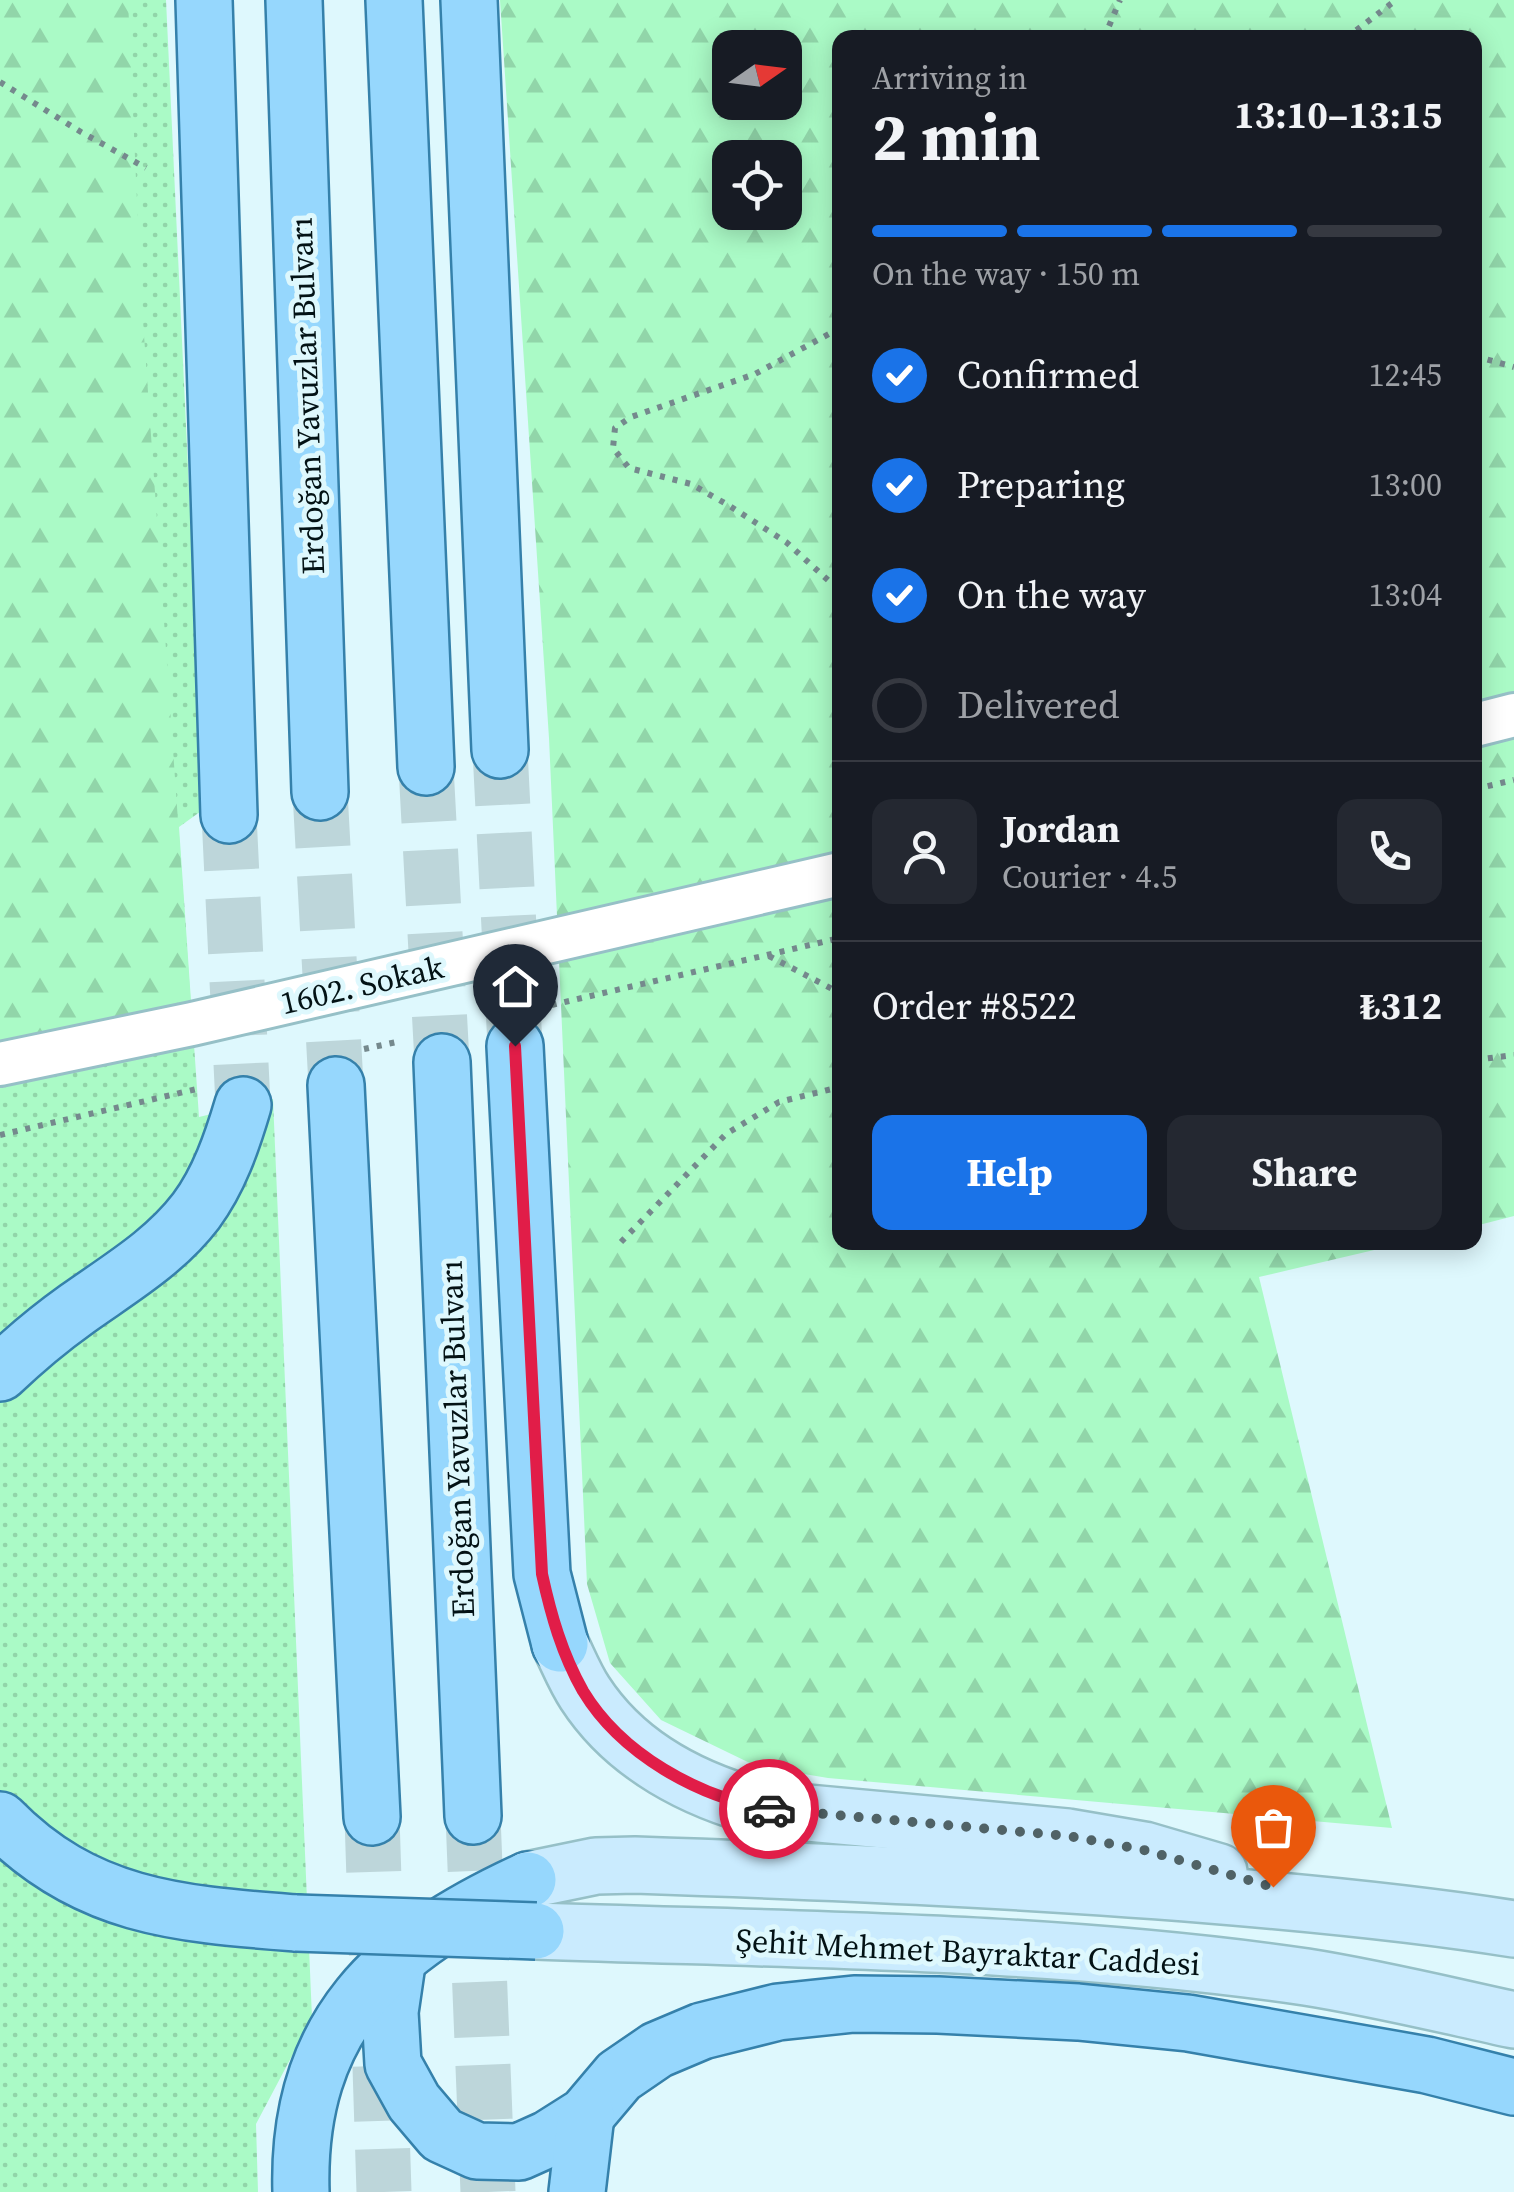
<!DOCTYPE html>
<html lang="en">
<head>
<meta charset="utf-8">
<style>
	:root { --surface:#171b24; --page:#242831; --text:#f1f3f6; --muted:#9ea1a6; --line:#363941; --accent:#1a73e8 }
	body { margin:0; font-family:"Source Serif 4",serif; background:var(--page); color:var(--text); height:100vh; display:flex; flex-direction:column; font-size:38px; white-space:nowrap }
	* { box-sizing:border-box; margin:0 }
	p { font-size:32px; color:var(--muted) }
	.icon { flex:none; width:55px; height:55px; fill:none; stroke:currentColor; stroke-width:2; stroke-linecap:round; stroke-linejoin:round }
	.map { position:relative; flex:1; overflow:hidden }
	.side { position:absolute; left:832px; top:30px; width:650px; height:1220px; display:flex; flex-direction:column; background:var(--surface); border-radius:20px; box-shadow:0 5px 25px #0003 }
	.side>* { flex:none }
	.needle { width:65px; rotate:76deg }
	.buttons { position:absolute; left:712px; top:30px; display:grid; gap:20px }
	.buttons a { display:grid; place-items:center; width:90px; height:90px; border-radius:20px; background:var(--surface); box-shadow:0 5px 25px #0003; font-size:50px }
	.pin { position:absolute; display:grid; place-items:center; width:85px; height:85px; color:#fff; margin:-102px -42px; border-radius:50% 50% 50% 0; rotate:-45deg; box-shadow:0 0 10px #0007 }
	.pin .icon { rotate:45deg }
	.courier { position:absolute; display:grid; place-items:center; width:100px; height:100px; margin:-50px; border:8px solid #e11d48; border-radius:50%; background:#fff; color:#222; box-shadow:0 2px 12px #0007 }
	.summary em { font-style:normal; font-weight:700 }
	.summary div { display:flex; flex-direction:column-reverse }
	.summary { display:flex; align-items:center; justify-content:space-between; height:170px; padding:0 40px }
	h1 { font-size:65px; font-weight:700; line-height:75px }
	.bar { display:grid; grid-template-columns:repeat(4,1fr); gap:15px 10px; align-content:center; height:120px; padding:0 40px }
	.bar i { height:12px; border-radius:8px; background:var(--line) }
	.bar .selected { background:var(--accent) }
	.bar p { grid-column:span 4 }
	.line { display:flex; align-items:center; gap:25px; padding:0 40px; border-top:2px solid var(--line) }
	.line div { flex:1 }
	.round { display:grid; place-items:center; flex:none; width:105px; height:105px; border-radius:20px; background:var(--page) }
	ol { padding:0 40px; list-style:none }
	li { display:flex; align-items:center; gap:30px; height:110px }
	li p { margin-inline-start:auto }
	li .icon { padding:10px; border-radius:50%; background:var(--accent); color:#fff; stroke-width:4 }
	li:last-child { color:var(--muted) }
	li i { width:55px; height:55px; border:5px solid var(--line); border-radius:50% }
	.primary-button { display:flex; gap:20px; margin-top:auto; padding:20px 40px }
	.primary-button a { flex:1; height:115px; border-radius:20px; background:var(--accent); color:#fff; font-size:40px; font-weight:700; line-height:115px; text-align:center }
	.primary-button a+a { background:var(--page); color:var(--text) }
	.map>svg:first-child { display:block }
	.grass { fill:url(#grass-dots) }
	.forest { fill:url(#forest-firs); fill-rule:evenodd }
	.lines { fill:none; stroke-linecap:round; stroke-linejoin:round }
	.primary-tunnel { stroke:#bdd6da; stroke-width:55; stroke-dasharray:55 28; stroke-linecap:butt }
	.street-casing { stroke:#96c0c7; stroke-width:48 }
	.secondary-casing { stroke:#96c0c7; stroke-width:60 }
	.primary-casing { stroke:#3581ab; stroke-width:60 }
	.path { stroke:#75898d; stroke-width:6; stroke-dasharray:5 8; stroke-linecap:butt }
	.street { stroke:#fff; stroke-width:42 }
	.secondary { stroke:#caebfe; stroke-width:55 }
	.primary { stroke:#96d7fd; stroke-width:55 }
	.primary-bridge-casing { stroke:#3581ab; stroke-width:60; stroke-linecap:butt }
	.primary-bridge { stroke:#96d7fd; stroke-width:55 }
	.done { stroke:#506266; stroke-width:10; stroke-dasharray:0 18 }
	.route { stroke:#e11d48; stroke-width:12 }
	.labels { text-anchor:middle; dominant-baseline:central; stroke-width:10; stroke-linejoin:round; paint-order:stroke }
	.street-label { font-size:32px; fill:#031215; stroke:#def8fd }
</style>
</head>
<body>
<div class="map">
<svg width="1514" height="2192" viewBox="0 0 1514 2192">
	<defs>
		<pattern id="grass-dots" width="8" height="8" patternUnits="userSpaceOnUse" patternTransform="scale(2.5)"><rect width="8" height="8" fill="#aafac6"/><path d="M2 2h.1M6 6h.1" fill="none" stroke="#91d5a9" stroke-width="1.8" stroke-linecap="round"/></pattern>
		<pattern id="forest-firs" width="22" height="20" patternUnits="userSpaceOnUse" patternTransform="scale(2.5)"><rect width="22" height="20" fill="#aafac6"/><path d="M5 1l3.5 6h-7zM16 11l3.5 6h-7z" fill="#91d5a9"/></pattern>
	</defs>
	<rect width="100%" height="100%" fill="#def8fd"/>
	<polygon class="grass" points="0,0 166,0 204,809 179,827 199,1117 273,1099 312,2018 256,2124 258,2192 0,2192"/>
	<g class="forest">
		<polygon points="0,0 128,0 141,292 191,1007 0,1053"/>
		<path d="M500 0H1514V1216L1475 1226V38H840V1242L1404 1243 1259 1277 1392 1828 828 1778 756 1766 661 1720 610 1663 587 1584 549 738ZM730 48H785V102H730ZM730 158H785V212H730Z"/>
	</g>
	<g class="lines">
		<g class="primary-tunnel">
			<polyline points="500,750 515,1046"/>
			<polyline points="426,767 442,1062"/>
			<polyline points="320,792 336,1085"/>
			<polyline points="229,815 243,1105"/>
			<polyline points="473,1816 488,2192"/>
			<polyline points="372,1817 384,2192"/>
		</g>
		<defs>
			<g id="street">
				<polyline points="1475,725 1514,715"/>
				<polyline points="0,1064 192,1024 840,874"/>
			</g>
			<g id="secondary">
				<path d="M560 1644C568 1660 575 1678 585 1693 626 1756 695 1791 765 1809L1068 1837 1144 1850 1219 1872"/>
				<path d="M528 1880 596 1866 635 1865C836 1872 1035 1880 1235 1897 1328 1905 1421 1914 1514 1929"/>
				<path d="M536 1931C793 1940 1052 1940 1306 1977 1376 1988 1445 2005 1514 2020"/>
			</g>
			<g id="primary">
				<polyline points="204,0 229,815"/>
				<polyline points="294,0 320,792"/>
				<polyline points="394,0 426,767"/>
				<polyline points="469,0 500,750"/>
				<polyline points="515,1046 542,1574 560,1644"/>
				<polyline points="442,1062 473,1816"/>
				<polyline points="336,1085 372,1817"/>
				<path d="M0 1373C24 1350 49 1329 77 1309 119 1279 164 1253 196 1211 219 1180 232 1142 243 1105"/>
				<path d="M0 1820C86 1908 180 1914 296 1923"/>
				<polyline points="398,1957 390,2012 393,2064 414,2102 442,2135 477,2151 519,2152 548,2139 586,2115 619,2076 657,2050 702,2031 778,2012 854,2004 938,2005 1078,2012 1188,2023 1427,2065 1514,2087"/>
				<path d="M301 2192C296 2025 386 1945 528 1880"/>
				<polyline points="577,2192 586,2115"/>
			</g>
		</defs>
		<use href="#street" class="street-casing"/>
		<use href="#secondary" class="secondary-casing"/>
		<use href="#primary" class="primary-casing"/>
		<g class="path">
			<polyline points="1104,38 1120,0"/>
			<polyline points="1346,38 1396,0"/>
			<polyline points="0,82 81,132 146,168"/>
			<polyline points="840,328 755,374 631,417 615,428 613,448 629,468 691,484 728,505 786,542 840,591"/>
			<polyline points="1475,356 1514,367"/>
			<polyline points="1475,789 1514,780"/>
			<polyline points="769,956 840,993"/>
			<polyline points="539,1008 840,938"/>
			<polyline points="364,1049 401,1041"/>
			<polyline points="1475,1060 1514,1055"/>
			<polyline points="0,1135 201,1088"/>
			<polyline points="621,1242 726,1134 779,1102 840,1087"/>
		</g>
		<use href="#street" class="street"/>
		<use href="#secondary" class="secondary"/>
		<use href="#primary" class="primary"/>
		<defs>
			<polyline id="primary-bridge" points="296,1923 536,1931"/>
		</defs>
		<use href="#primary-bridge" class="primary-bridge-casing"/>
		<use href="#primary-bridge" class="primary-bridge"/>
	</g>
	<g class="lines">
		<polyline class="done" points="769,1809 1068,1836 1144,1850 1273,1887"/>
		<path class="route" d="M515 1046 542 1574C551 1615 562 1654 583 1691 621 1754 698 1797 769 1809"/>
	</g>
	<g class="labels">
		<g class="street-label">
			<text transform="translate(307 396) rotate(-92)">Erdoğan Yavuzlar Bulvarı</text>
			<text transform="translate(362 985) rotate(-13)">1602. Sokak</text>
			<text transform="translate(457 1439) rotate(-92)">Erdoğan Yavuzlar Bulvarı</text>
			<text transform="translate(968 1952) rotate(3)">Şehit Mehmet Bayraktar Caddesi</text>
		</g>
	</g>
</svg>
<div class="buttons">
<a><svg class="needle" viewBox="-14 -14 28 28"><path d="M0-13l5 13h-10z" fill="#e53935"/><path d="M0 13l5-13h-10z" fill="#9ea1a6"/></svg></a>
<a><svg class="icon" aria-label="locate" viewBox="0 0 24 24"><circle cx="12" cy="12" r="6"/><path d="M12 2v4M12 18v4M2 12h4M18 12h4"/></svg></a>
</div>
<div class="pin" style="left:1273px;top:1887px;background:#ea580c"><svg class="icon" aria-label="bag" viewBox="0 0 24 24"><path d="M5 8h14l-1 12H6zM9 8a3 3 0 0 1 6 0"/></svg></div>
<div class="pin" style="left:515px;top:1046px;background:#1f2937"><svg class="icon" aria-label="home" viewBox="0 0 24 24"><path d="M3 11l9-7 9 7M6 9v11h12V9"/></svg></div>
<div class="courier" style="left:769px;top:1809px"><svg class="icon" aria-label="car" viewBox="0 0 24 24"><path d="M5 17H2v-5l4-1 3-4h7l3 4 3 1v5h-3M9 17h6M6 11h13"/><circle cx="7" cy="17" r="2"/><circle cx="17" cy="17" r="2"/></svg></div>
<section class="side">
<div class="summary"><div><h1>2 min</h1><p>Arriving in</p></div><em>13:10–13:15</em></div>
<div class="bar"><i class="selected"></i><i class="selected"></i><i class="selected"></i><i></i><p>On the way · 150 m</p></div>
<ol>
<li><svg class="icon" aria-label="check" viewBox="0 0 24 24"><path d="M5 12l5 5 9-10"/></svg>Confirmed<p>12:45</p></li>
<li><svg class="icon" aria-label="check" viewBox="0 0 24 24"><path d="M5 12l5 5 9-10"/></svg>Preparing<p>13:00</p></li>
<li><svg class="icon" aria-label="check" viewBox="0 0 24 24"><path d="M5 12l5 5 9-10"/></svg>On the way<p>13:04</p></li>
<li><i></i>Delivered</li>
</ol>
<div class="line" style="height:180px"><a class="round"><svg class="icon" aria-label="person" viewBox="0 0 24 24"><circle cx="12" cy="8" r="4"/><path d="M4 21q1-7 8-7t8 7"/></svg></a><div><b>Jordan</b><p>Courier · 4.5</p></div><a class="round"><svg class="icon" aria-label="phone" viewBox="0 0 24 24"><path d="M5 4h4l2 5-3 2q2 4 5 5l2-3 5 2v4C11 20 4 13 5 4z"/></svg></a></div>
<div class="line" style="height:130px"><div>Order #8522</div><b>₺312</b></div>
<div class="primary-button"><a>Help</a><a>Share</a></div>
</section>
</div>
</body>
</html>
